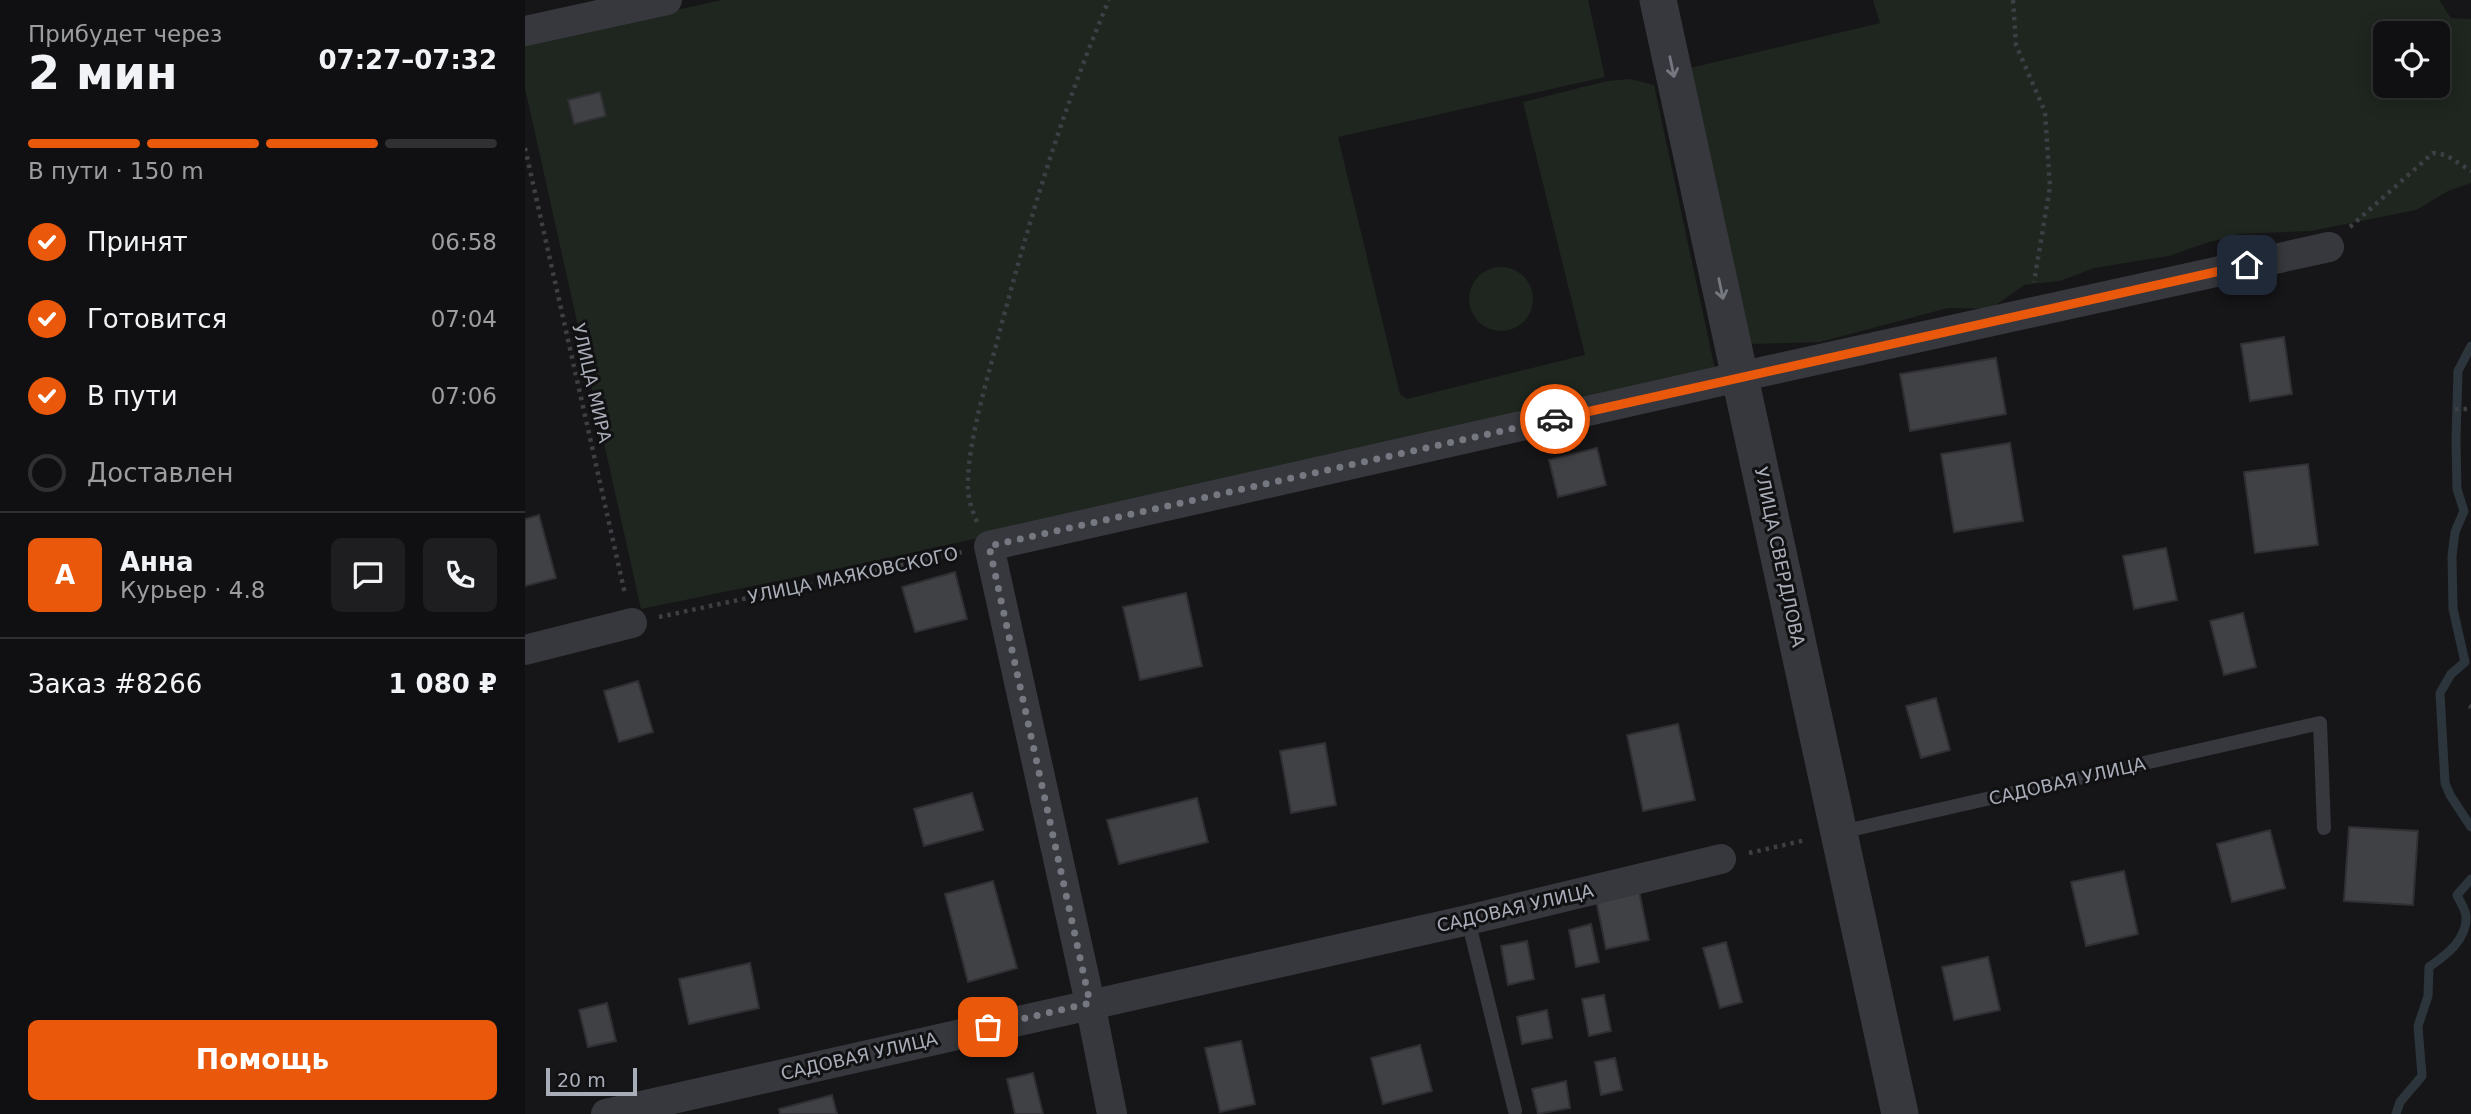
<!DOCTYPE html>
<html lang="ru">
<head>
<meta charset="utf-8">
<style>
	:root { --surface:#101012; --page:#1e1e20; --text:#f1f3f6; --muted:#9c9d9f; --line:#303032; --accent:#ea580c }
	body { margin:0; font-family:"DejaVu Sans",sans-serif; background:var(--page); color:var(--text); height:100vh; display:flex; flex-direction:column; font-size:26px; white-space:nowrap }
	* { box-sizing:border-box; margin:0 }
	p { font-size:23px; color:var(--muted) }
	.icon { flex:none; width:38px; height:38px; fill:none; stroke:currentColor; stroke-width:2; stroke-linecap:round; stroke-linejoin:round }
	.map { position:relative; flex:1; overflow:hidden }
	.details { display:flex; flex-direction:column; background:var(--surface); width:525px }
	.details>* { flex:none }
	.controls { position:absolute; left:1848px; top:21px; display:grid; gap:14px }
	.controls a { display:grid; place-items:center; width:77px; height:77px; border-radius:10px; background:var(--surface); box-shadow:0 4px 18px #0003,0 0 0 2px var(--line); font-size:35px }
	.scale { position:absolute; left:21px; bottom:18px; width:91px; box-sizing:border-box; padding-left:7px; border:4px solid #a8adb8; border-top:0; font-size:19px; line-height:24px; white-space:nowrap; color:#a8adb8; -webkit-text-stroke:5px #111113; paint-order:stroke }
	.pin { position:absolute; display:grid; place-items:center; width:60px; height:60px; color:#fff; margin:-30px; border-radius:14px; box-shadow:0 4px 10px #0006 }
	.courier { position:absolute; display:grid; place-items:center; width:70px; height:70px; margin:-35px; border:5px solid #ea580c; border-radius:50%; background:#fff; color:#222; box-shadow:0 2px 9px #0007 }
	.head em { font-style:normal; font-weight:700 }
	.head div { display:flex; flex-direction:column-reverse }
	.head { display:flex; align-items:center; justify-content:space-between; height:119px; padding:0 28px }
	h1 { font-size:46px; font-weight:700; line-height:52px }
	.bar { display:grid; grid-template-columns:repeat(4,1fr); gap:10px 7px; align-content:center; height:84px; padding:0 28px }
	.bar i { height:9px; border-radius:5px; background:var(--line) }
	.bar .selected { background:var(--accent) }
	.bar p { grid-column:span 4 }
	.line { display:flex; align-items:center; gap:18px; padding:0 28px; border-top:2px solid var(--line) }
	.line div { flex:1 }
	.round { display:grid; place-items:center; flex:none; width:74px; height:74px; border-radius:10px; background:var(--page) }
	ol { padding:0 28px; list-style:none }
	li { display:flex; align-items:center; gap:21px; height:77px }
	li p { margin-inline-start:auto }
	li .icon { padding:7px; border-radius:50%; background:var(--accent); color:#fff; stroke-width:4 }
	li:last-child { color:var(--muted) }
	li i { width:38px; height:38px; border:4px solid var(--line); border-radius:50% }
	.cta { display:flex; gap:14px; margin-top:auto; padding:14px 28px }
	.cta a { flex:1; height:80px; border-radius:10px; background:var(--accent); color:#fff; font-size:28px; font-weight:700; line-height:80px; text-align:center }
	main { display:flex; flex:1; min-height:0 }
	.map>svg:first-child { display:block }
	.green { fill:#1e261f; fill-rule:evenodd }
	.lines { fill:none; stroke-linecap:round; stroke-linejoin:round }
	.stream { stroke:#2c353c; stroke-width:9 }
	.building { fill:#404145; stroke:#303034; stroke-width:2 }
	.path { stroke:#3d3f44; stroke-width:4.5; stroke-dasharray:3.5 5; stroke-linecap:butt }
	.service { stroke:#37383d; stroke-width:14 }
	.minor { stroke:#37383d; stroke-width:30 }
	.tertiary { stroke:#37383d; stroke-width:37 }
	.oneway { stroke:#757881 }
	.done { stroke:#757880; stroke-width:7; stroke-dasharray:0 12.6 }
	.route { stroke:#ea580c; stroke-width:9 }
	.labels { text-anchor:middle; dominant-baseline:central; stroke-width:6; stroke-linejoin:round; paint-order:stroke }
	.street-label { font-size:18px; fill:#a8adb8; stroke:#111113 }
</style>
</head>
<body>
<main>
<section class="details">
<div class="head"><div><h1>2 мин</h1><p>Прибудет через</p></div><em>07:27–07:32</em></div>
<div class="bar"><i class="selected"></i><i class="selected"></i><i class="selected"></i><i></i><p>В пути · 150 m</p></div>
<ol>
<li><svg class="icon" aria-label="check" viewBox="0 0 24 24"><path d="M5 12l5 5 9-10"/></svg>Принят<p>06:58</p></li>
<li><svg class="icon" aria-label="check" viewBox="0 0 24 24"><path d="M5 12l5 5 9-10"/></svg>Готовится<p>07:04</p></li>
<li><svg class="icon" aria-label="check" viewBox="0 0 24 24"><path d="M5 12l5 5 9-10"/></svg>В пути<p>07:06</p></li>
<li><i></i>Доставлен</li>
</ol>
<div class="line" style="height:126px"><b class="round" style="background:var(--accent);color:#fff">А</b><div><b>Анна</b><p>Курьер · 4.8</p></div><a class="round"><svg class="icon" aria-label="chat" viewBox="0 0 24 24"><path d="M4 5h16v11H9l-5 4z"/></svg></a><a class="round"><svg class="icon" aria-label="phone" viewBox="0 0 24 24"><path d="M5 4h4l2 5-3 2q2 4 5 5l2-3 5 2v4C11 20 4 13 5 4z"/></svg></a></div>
<div class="line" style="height:91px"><div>Заказ #8266</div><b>1 080 ₽</b></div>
<div class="cta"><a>Помощь</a></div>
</section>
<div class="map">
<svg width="1946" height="1114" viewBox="0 0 1946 1114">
	<rect width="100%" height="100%" fill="#161618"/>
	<g class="green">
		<polygon points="197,0 1063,0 1080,77 813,137 875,394 882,399 1060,355 998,102 1082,81 1105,79 1129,85 1191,374 341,563 116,609 0,88 0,43"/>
		<path d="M1348 0H1914L1926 18 1946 19V183L1923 191 1891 210 1786 231 1714 234 1678 244 1644 256 1569 268 1535 281 1499 285 1465 309 1423 308 1295 342 1224 344 1165 68 1355 23ZM1860 33H1913V86H1860Z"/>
		<circle cx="976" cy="299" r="32"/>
	</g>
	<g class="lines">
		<g class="stream">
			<polyline points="1946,346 1933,371 1931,439 1932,489 1939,511 1930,532 1927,556 1928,609 1940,662 1926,674 1915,693 1920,783 1925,795 1946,827"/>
			<path d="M1871 1114 1875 1102 1897 1076 1893 1026 1903 996 1904 967C1920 956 1942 940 1941 917 1941 910 1935 902 1932 895L1946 879"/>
		</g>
	</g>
	<g class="building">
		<polygon points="75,92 81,116 49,124 43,100"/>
		<polygon points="1759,337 1767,394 1725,401 1716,344"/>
		<polygon points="1471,358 1481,414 1385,431 1375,374"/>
		<polygon points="1485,443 1498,521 1429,532 1416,454"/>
		<polygon points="1072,448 1081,485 1033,497 1024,460"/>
		<polygon points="1783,464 1793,545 1730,553 1719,472"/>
		<polygon points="14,515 31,578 0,586 0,519"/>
		<polygon points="1641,548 1652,600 1609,609 1598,556"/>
		<polygon points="430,572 442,619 390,632 377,587"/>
		<polygon points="661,593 677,666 615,680 598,607"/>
		<polygon points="1718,613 1731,667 1699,675 1685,621"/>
		<polygon points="113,681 128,732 94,742 79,691"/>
		<polygon points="1411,698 1425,750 1396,758 1381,706"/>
		<polygon points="1153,724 1170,800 1118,811 1102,735"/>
		<polygon points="800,743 811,805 766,813 755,751"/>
		<polygon points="447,793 458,830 399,846 389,809"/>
		<polygon points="672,798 683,842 594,864 582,820"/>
		<polygon points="1824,827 1893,831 1888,905 1819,901"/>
		<polygon points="1745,830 1760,888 1707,902 1692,844"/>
		<polygon points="1599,871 1613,934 1561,946 1546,882"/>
		<polygon points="468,881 492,968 443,982 420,894"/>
		<polygon points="1113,886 1124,940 1081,949 1070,895"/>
		<polygon points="1066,924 1074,962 1051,967 1044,930"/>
		<polygon points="1002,941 1009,979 983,985 976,946"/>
		<polygon points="1201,942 1217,1002 1195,1008 1178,948"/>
		<polygon points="1463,957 1475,1010 1429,1020 1417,967"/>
		<polygon points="225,963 234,1008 164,1024 154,979"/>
		<polygon points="1079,995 1086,1031 1064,1036 1057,999"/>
		<polygon points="82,1003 91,1041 63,1047 54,1010"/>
		<polygon points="1022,1010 1027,1038 997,1044 992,1017"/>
		<polygon points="716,1041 730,1104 695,1112 680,1048"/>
		<polygon points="895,1045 907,1091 858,1104 846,1058"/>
		<polygon points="1090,1058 1097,1090 1076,1095 1070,1062"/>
		<polygon points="508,1073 518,1114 490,1114 482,1079"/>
		<polygon points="1041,1081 1045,1108 1013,1114 1007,1089"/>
		<polygon points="307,1095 312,1114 255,1114 254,1109"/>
	</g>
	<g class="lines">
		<g class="path">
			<polyline points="1488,0 1491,45 1520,112 1525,187 1509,282"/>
			<polyline points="0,148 100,594"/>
			<polyline points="1825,227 1908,153 1921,155 1946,171"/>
			<polyline points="1930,409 1946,409"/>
			<path d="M452 522C446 508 442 496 443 481 444 436 464 374 475 330 505 218 538 107 584 0"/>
			<polyline points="134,617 437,552"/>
			<polyline points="1944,706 1946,707"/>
			<polyline points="1224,853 1281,840"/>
		</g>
		<g class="service">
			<polyline points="1316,832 1795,723 1799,828"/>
			<polyline points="943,920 990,1111"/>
		</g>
		<g class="minor">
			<polyline points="0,31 142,0"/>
			<polyline points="0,650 107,623"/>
			<polyline points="81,1114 943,920 1196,859"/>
			<polyline points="587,1114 565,1003 464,546 1191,382 1804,247"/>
		</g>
		<polyline class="tertiary" points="1133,0 1375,1114"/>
	</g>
	<defs><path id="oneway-shaft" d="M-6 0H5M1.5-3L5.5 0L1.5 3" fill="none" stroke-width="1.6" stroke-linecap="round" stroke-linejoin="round" transform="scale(1.75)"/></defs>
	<g class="oneway">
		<use href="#oneway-shaft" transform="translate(1147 67) rotate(78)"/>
		<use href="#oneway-shaft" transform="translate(1196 289) rotate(78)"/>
	</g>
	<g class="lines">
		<polyline class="done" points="463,1027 565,1003 464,546 1030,419"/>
		<polyline class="route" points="1030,419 1722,265"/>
	</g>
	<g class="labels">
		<g class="street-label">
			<text transform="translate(67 383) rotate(77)">УЛИЦА МИРА</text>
			<text transform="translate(1255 557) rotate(78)">УЛИЦА СВЕРДЛОВА</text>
			<text transform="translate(328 575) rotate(-12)">УЛИЦА МАЯКОВСКОГО</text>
			<text transform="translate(1542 781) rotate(-13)">САДОВАЯ УЛИЦА</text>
			<text transform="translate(990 908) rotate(-13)">САДОВАЯ УЛИЦА</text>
			<text transform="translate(334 1056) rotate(-13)">САДОВАЯ УЛИЦА</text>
		</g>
	</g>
</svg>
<div class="controls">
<a><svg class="icon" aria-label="locate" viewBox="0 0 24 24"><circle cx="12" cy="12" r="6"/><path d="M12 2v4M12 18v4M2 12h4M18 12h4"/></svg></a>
</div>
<div class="scale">20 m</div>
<div class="pin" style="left:463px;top:1027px;background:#ea580c"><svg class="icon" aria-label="bag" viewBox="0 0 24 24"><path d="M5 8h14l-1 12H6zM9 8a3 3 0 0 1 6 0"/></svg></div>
<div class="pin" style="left:1722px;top:265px;background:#1f2937"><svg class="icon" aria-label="home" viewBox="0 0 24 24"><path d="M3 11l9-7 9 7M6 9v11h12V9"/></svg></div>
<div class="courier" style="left:1030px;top:419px"><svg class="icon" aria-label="car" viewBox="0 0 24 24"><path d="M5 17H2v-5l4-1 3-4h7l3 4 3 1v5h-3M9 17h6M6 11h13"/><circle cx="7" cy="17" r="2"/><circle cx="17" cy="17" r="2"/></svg></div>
</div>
</main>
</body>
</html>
